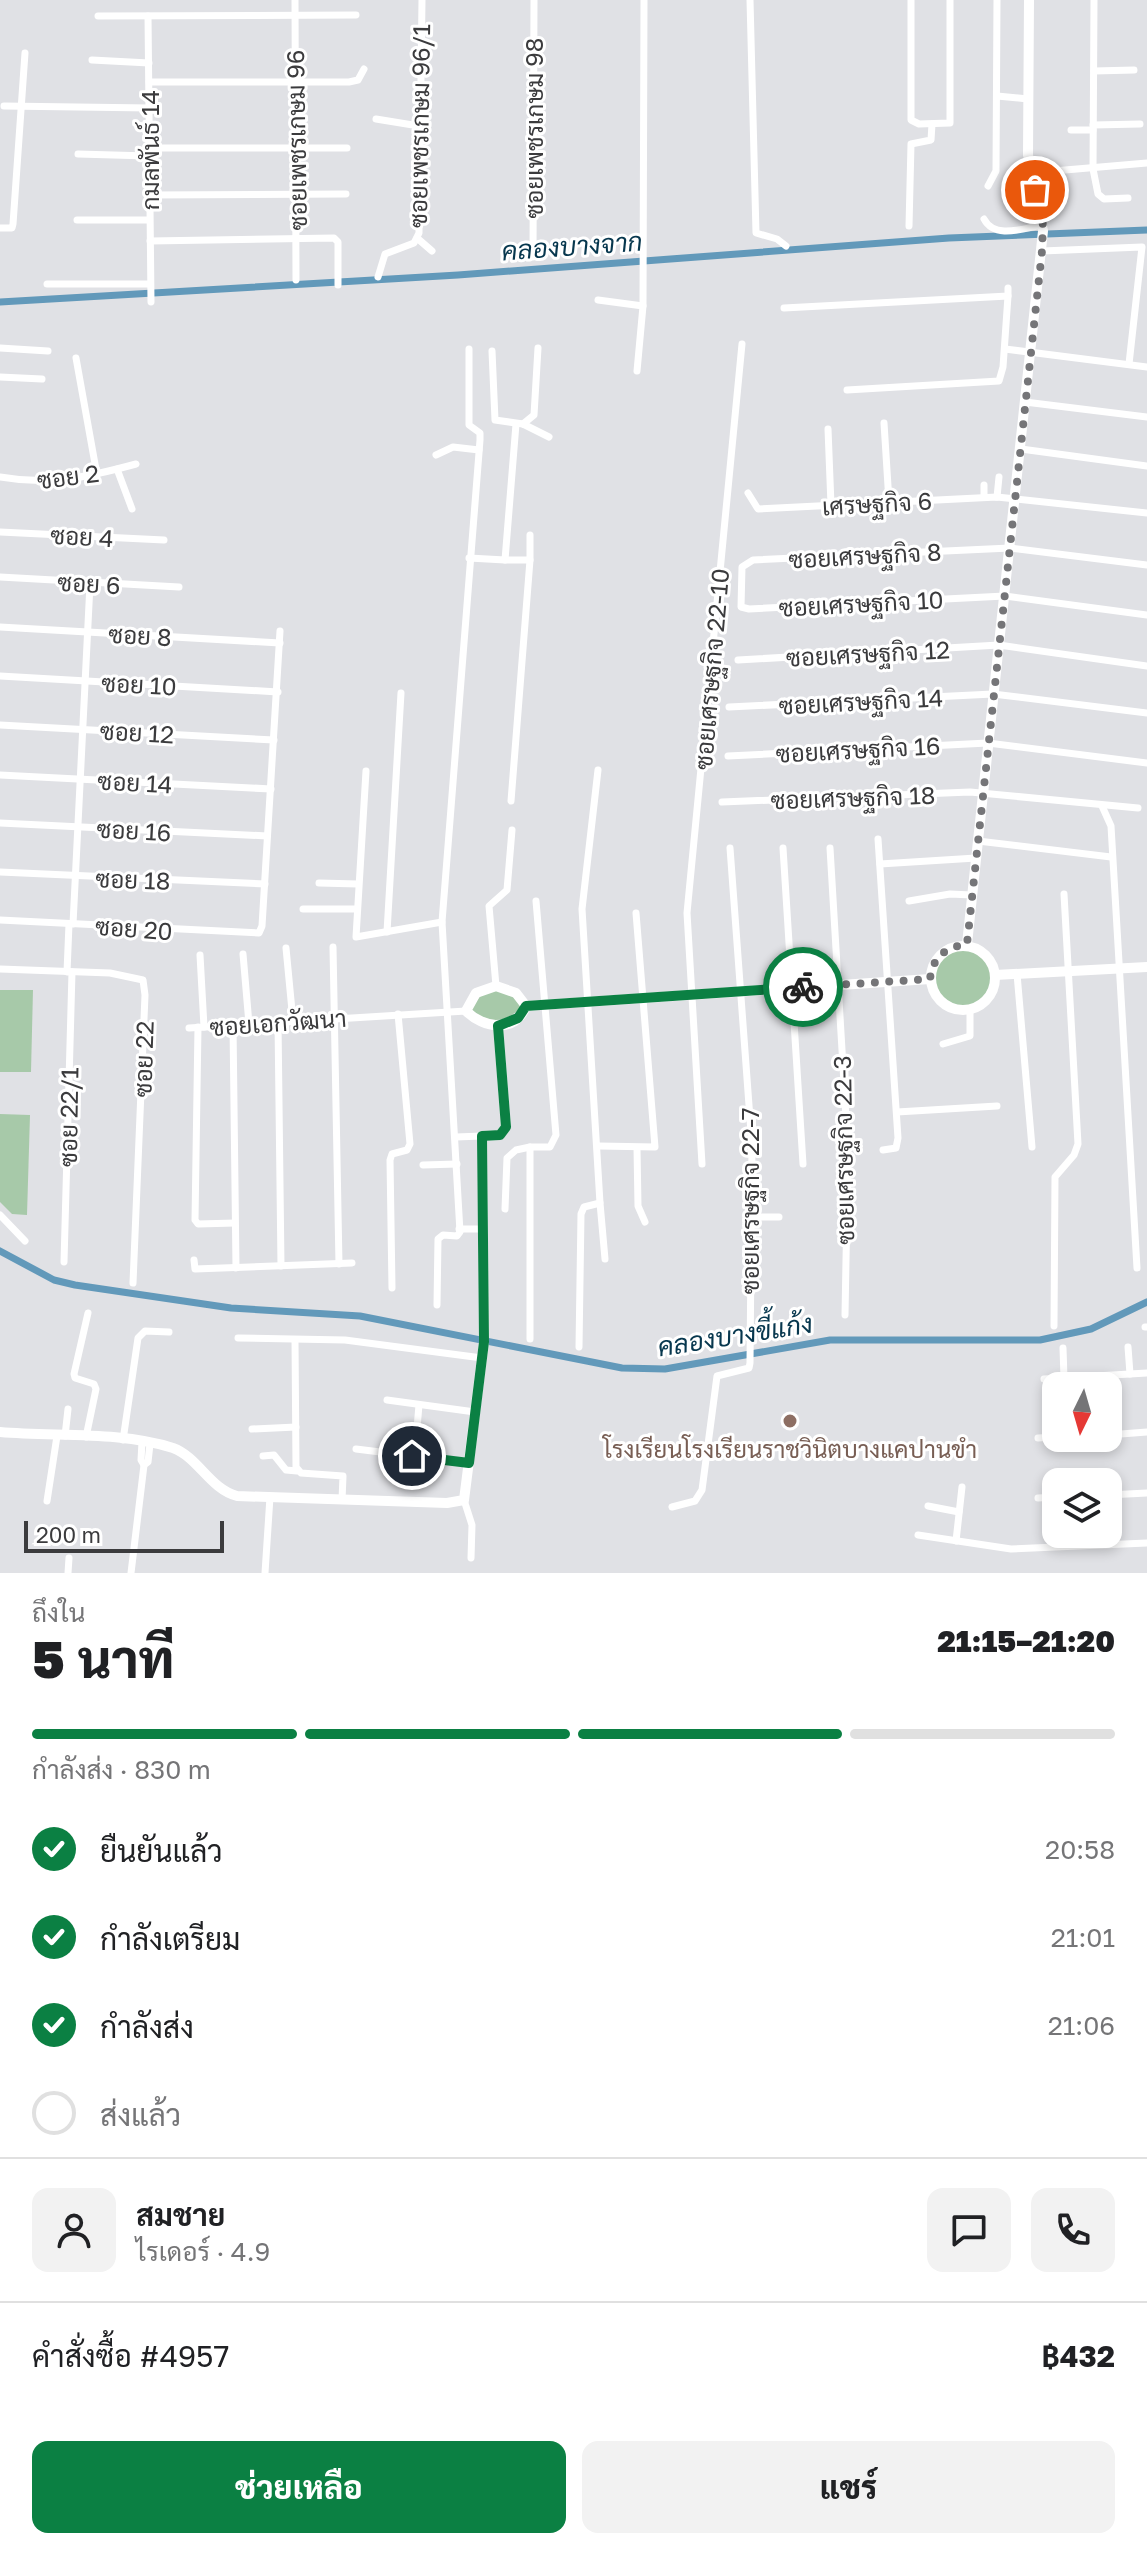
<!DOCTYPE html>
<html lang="th">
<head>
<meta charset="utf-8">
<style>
	:root { --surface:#fff; --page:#f2f2f2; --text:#202124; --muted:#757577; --line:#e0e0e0; --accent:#0b8043 }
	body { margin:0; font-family:"Golos Text",Sarabun,sans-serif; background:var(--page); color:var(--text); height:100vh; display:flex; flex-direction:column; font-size:30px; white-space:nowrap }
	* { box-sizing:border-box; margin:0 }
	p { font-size:26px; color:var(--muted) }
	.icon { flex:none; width:44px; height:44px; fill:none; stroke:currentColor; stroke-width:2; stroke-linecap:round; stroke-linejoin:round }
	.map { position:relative; height:1573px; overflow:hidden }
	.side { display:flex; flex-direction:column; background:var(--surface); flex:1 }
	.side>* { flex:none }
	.needle { width:52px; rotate:185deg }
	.fabs { position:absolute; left:1042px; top:1372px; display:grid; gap:16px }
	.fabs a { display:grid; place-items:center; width:80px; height:80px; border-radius:16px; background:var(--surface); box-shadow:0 4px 12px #0003; font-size:40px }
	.scale { position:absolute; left:24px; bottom:20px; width:200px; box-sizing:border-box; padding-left:8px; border:4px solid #3b3b3d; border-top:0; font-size:22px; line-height:28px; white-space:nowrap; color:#3b3b3d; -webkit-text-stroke:6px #fff; paint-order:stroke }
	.pin { position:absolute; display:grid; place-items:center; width:68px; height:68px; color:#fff; margin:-34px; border:4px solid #fff; border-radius:50%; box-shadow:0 2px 8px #0007 }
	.courier { position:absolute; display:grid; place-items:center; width:80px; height:80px; margin:-40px; border:6px solid #0b8043; border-radius:50%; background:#fff; color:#222; box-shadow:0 2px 10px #0007 }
	.headline em { font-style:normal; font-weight:800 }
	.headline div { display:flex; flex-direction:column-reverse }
	.headline { display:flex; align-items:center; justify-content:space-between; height:136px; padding:0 32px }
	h1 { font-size:52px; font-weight:800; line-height:60px }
	.bar { display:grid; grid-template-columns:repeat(4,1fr); gap:12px 8px; align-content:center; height:96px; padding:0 32px }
	.bar i { height:10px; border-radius:6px; background:var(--line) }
	.bar .on { background:var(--accent) }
	.bar p { grid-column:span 4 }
	.line { display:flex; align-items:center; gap:20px; padding:0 32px; border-top:2px solid var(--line) }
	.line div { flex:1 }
	.round { display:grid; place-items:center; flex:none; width:84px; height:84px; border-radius:16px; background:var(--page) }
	ol { padding:0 32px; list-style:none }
	li { display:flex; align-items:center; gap:24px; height:88px }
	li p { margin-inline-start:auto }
	li .icon { padding:8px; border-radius:50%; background:var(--accent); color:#fff; stroke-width:4 }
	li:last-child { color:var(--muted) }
	li i { width:44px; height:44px; border:4px solid var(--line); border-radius:50% }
	.action { display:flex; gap:16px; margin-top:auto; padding:16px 32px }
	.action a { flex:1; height:92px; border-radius:16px; background:var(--accent); color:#fff; font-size:32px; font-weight:800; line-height:92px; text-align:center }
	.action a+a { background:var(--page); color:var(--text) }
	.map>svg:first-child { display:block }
	.green { fill:#a7c9a9 }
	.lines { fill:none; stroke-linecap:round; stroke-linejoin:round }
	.canal { stroke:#6299ba; stroke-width:7 }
	.street { stroke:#fff; stroke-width:7 }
	.secondary { stroke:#fff; stroke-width:10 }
	.done { stroke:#757578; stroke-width:8; stroke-dasharray:0 14.4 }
	.route { stroke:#0b8043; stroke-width:10 }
	.education-dot { fill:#8d6e63; stroke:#fff; stroke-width:3 }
	.labels { text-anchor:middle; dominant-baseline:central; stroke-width:6; stroke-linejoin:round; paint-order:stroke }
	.street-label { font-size:24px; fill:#3b3b3d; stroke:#fff }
	.education-label { font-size:24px; fill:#785e54; stroke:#fff }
	.water-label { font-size:26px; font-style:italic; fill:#07374e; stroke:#fff }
</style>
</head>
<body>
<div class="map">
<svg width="1147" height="1573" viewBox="0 0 1147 1573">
	<rect width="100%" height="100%" fill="#e0e1e5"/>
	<g class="green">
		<circle cx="962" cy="978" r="30"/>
		<polygon points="0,990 33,990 31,1072 0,1072"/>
		<path d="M494 990 507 992 522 1005C508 1024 486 1025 470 1008L484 992Z"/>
		<polygon points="0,1114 30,1115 27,1215 12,1214 0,1202"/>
	</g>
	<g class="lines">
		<g class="canal">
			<polyline points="0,302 458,275 949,238 1147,230"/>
			<polyline points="0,1251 54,1280 75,1285 231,1308 360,1316 622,1368 665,1369 830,1340 1040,1340 1091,1329 1147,1302"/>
		</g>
		<g class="street">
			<polyline points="295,0 296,280"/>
			<polyline points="750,0 756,233 777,239 786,246"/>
			<polyline points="911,0 911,120 919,124 950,123 950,0"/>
			<polyline points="1094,0 1093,169 1098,194 1104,199 1128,198"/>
			<polyline points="98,16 356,15"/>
			<polyline points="148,16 151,302"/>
			<polyline points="92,60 149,63"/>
			<polyline points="1094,71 1134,70"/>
			<polyline points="149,82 349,82 358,80 364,69"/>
			<polyline points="997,96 1028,99"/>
			<polyline points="4,106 150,108"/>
			<polyline points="376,119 419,126"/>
			<polyline points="1093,125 1140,124"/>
			<polyline points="1071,130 1093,130"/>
			<polyline points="149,148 347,148"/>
			<polyline points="78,154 149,156"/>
			<polyline points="1030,173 1147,163"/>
			<polyline points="988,186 996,171 997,0"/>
			<polyline points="149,195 346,194"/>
			<path d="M984 219C995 240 1024 228 1043 225"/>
			<polyline points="77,220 149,220"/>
			<polyline points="909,226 911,144 931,140 932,124"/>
			<polyline points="0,228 12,228 13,224 25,53"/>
			<polyline points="417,238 432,251"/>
			<polyline points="150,241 334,238 338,242 338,285"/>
			<polyline points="1042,251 1142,247 1129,364"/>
			<polyline points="533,257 534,0"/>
			<polyline points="378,277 385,254 414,243 419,233 422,0"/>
			<polyline points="47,284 150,284"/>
			<polyline points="598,300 643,306"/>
			<polyline points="784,308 1008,296 1008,288"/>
			<polyline points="0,348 48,351"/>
			<polyline points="1005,349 1147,367"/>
			<polyline points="492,351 495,420 523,424 534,415 538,348"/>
			<polyline points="76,358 97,475"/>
			<polyline points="637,371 643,306 644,0"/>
			<polyline points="0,377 42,379"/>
			<polyline points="847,390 999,381 1003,367 1008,296"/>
			<polyline points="1025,402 1147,417"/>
			<polyline points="884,423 889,502"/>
			<polyline points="523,424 549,437"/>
			<polyline points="828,429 831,505"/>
			<polyline points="1021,449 1147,466"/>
			<polyline points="436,455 453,447 479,450"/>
			<polyline points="117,469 132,509"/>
			<path d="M0 477C50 486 88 477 136 464"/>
			<polyline points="748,493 758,509 997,497 1147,513"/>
			<polyline points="984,497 984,485"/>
			<polyline points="997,497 999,477"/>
			<polyline points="0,532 164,540"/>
			<polyline points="530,535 530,560"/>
			<polyline points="469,558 505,560 516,424"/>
			<polyline points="505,560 530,560 511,801"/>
			<polyline points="1147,565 1010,548 753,560 742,567 741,607 749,609 1005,596 1147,615"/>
			<polyline points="0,577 179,587"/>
			<polyline points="0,627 280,643"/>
			<polyline points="738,660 999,645 1147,666"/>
			<polyline points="0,676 278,692"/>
			<polyline points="729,707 993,694 1147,713"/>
			<polyline points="0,725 274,740"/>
			<polyline points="728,756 988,743 1147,763"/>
			<polyline points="366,771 356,937 442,922"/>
			<polyline points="0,775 271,789"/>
			<polyline points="722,802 970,792 1138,808"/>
			<polyline points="1102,806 1111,826 1137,1268"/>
			<polyline points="0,823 267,836"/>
			<polyline points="878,839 898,1138 896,1148 883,1150"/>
			<polyline points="978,841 1111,857"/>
			<polyline points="783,848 803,1164"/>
			<polyline points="830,848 848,1151 845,1315"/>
			<polyline points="880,864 976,858"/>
			<polyline points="0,872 265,884"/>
			<polyline points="319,883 358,884"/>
			<polyline points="909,901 950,894 972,895"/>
			<polyline points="303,909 356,909"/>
			<polyline points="0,920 259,933 262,926 280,631"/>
			<polyline points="73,924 90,584"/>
			<polyline points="387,932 401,693"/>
			<polyline points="333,947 339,1264"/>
			<polyline points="286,948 293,1021"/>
			<polyline points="243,954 249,1024"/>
			<polyline points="200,955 204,1027"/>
			<polyline points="0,969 110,973 143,980 145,995 133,1283"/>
			<polyline points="67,972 69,924"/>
			<polyline points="1017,974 1032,1147"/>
			<polyline points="496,986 489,906 507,890 512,830"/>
			<polyline points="278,1022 281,1266"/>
			<polyline points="233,1025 236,1268"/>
			<polyline points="198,1027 195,1220 198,1224 235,1223"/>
			<polyline points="189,1028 466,1011"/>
			<polyline points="943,1044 970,1036 970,1010"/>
			<polyline points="897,1112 997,1106"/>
			<polyline points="456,1137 482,1136"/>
			<polyline points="599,1146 655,1147 636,913"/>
			<polyline points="637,1148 638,1206 645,1222"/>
			<polyline points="702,1164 687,913 742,344"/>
			<polyline points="423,1165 457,1164"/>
			<polyline points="600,1203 605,1259"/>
			<polyline points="505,1209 507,1158 516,1150 530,1147"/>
			<polyline points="0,1215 25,1241"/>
			<polyline points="753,1217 779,1217"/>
			<polyline points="459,1229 481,1229"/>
			<polyline points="194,1260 195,1269 352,1263"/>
			<polyline points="64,1262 72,972"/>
			<polyline points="392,1288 390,1160 392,1154 407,1150 410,1144 398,1014"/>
			<polyline points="437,1305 438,1239 443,1235 457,1236 460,1232 442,922 480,440 480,433 469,425 469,349"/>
			<polyline points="1054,1326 1055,1177 1074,1155 1078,1144 1064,894"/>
			<polyline points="1145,1327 1147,1327"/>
			<polyline points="238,1338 345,1340 482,1358"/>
			<polyline points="530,1339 530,1147 550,1147 556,1135 536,901"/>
			<polyline points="295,1340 296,1467 301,1473 343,1476 342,1500"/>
			<polyline points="579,1347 581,1214 584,1207 600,1203 582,909 598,770"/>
			<polyline points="1128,1347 1130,1374"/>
			<polyline points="1063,1348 1064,1378"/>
			<polyline points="1044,1379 1147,1373"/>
			<polyline points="387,1400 475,1412"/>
			<polyline points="417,1428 419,1405"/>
			<polyline points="252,1429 296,1427"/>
			<polyline points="1108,1435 1147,1432"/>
			<polyline points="65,1436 68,1409"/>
			<polyline points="86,1437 96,1389 94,1384 75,1378 74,1374 88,1313"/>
			<polyline points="1038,1438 1056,1437"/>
			<polyline points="123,1440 138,1338 145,1331 169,1332"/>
			<polyline points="142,1442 141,1460 144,1465"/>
			<polyline points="356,1449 469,1463"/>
			<polyline points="263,1456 274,1455 286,1470 297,1471"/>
			<polyline points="1108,1495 1147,1493"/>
			<polyline points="1038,1498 1056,1497"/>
			<polyline points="464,1500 472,1525 471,1558"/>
			<polyline points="47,1501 57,1436"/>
			<polyline points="928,1506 959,1512"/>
			<polyline points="672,1507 695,1501 702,1490 717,1376 749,1368 750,1363 752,1146 730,848"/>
			<polyline points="918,1535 1011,1549 1147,1543"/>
			<polyline points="956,1541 962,1487"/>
			<polyline points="68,1573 69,1558"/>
			<polyline points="131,1573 144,1465 148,1462 150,1444"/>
			<polyline points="265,1573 270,1497"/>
		</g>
		<g class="secondary">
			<polyline points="967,944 1043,231 1028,155 1029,0"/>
			<circle cx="963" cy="978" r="32"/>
			<polyline points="995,975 1147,967"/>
			<path d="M496 986 516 993 526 1006C516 1034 483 1028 466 1011L476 993Z"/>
			<polyline points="526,1006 930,979"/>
			<path d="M0 1432C56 1437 119 1431 173 1448 198 1457 210 1489 237 1496L447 1503 464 1500 484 1342 482 1136 500 1135 506 1127 498 1026"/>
		</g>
	</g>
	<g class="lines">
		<path class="done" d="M803 987 930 979C933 956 945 948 967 944L1042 251 1043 225 1035 190"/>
		<polyline class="route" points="412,1456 469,1463 484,1342 482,1136 500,1135 506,1127 498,1026 518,1018 526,1006 803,987"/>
	</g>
	<circle class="education-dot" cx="790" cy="1421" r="8"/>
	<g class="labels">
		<g class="street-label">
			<text transform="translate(419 126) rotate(-89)">ซอยเพชรเกษม 96/1</text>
			<text transform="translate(533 128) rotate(-90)">ซอยเพชรเกษม 98</text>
			<text transform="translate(296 140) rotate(-91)">ซอยเพชรเกษม 96</text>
			<text transform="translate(149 150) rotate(-90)">กมลพันธ์ 14</text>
			<text transform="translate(68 476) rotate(-7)">ซอย 2</text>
			<text transform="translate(877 503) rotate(-3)">เศรษฐกิจ 6</text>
			<text transform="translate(82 536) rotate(3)">ซอย 4</text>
			<text transform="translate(865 555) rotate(-3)">ซอยเศรษฐกิจ 8</text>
			<text transform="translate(89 583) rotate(3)">ซอย 6</text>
			<text transform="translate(861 603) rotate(-3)">ซอยเศรษฐกิจ 10</text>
			<text transform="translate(140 635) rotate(3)">ซอย 8</text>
			<text transform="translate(868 653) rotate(-3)">ซอยเศรษฐกิจ 12</text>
			<text transform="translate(711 669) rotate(-85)">ซอยเศรษฐกิจ 22-10</text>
			<text transform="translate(139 684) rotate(3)">ซอย 10</text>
			<text transform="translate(861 701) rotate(-3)">ซอยเศรษฐกิจ 14</text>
			<text transform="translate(137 732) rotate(3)">ซอย 12</text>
			<text transform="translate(858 749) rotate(-3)">ซอยเศรษฐกิจ 16</text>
			<text transform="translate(135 782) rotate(3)">ซอย 14</text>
			<text transform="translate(853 797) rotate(-2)">ซอยเศรษฐกิจ 18</text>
			<text transform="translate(134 830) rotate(3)">ซอย 16</text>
			<text transform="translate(133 879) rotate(2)">ซอย 18</text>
			<text transform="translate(134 928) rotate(4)">ซอย 20</text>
			<text transform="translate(278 1022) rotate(-4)">ซอยเอกวัฒนา</text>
			<text transform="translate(143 1059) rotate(-88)">ซอย 22</text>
			<text transform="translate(68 1117) rotate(-89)">ซอย 22/1</text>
			<text transform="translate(843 1150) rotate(-91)">ซอยเศรษฐกิจ 22-3</text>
			<text transform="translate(749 1201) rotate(-90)">ซอยเศรษฐกิจ 22-7</text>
		</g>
		<g class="education-label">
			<text x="790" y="1448">โรงเรียนโรงเรียนราชวินิตบางแคปานขำ</text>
		</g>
		<g class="water-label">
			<text transform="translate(572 246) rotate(-4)">คลองบางจาก</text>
			<text transform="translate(735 1335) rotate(-9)">คลองบางขี้แก้ง</text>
		</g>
	</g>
</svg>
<div class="fabs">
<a><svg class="needle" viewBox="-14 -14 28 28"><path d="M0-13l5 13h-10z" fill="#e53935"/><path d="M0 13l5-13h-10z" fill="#757577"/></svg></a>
<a><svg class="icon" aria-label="layers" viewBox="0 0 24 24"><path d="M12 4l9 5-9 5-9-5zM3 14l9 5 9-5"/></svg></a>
</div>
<div class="scale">200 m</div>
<div class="pin" style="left:1035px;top:190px;background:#ea580c"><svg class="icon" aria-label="bag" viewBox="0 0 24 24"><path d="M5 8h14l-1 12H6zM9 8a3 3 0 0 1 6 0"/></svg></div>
<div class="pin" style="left:412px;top:1456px;background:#1f2937"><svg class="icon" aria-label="home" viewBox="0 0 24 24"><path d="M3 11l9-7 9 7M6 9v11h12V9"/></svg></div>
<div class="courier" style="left:803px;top:987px"><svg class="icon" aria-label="bike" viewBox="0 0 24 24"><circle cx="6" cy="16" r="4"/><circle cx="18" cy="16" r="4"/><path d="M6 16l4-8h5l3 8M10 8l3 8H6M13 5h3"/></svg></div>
</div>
<section class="side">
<div class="headline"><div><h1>5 นาที</h1><p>ถึงใน</p></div><em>21:15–21:20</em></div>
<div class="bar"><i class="on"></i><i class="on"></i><i class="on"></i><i></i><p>กำลังส่ง · 830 m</p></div>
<ol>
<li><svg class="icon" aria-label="check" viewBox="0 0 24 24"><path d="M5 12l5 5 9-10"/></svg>ยืนยันแล้ว<p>20:58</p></li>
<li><svg class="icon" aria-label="check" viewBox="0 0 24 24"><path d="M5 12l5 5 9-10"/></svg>กำลังเตรียม<p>21:01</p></li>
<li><svg class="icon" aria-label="check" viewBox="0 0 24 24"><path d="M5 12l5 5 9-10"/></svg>กำลังส่ง<p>21:06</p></li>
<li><i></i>ส่งแล้ว</li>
</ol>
<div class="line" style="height:144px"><a class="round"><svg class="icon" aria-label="person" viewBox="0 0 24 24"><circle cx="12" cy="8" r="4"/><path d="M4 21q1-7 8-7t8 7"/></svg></a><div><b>สมชาย</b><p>ไรเดอร์ · 4.9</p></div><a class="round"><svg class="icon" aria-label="chat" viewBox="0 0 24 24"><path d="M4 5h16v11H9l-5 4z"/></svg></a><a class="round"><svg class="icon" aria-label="phone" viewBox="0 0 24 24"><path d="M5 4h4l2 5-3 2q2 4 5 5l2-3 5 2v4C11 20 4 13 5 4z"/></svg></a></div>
<div class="line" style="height:104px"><div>คำสั่งซื้อ #4957</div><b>฿432</b></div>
<div class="action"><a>ช่วยเหลือ</a><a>แชร์</a></div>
</section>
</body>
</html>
